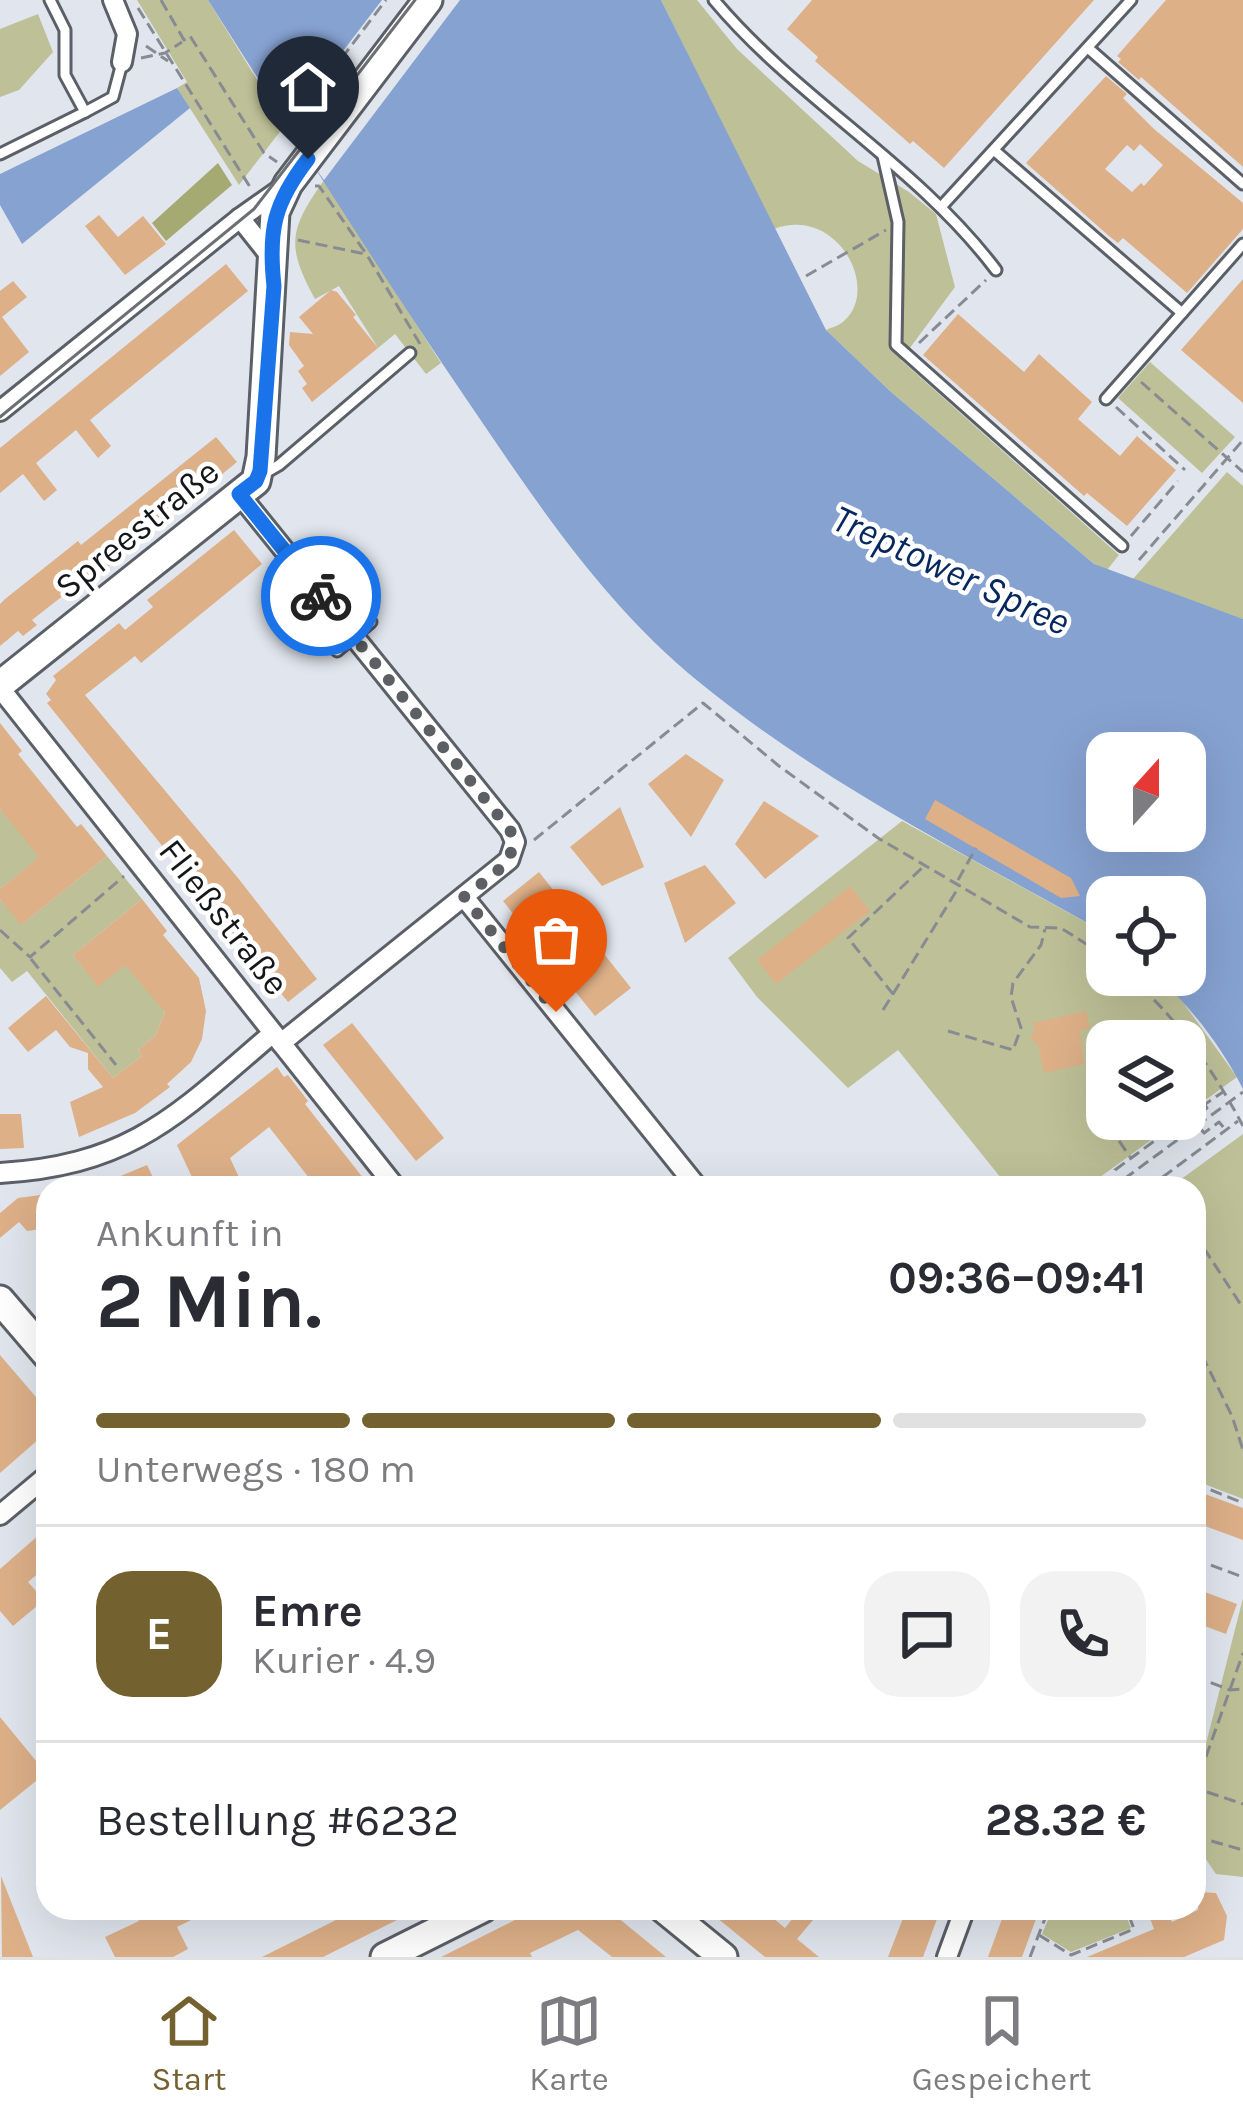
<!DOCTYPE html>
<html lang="de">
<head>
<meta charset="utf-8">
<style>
	:root { --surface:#fff; --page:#f2f2f3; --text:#2b2b33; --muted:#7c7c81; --line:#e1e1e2; --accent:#73612f }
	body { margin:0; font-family:Karla,sans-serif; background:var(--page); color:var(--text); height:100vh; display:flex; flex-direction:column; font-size:45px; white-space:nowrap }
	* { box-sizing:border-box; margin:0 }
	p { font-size:39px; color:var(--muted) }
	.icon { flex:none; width:66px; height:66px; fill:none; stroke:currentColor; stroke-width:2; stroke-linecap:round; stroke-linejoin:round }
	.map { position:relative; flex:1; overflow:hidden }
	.panel { position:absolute; left:36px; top:1176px; width:1170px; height:744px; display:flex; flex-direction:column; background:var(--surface); border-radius:36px; box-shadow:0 12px 48px #0002 }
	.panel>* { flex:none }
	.needle { width:78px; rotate:21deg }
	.fabs { position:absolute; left:1086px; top:732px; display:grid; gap:24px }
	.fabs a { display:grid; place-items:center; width:120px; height:120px; border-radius:24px; background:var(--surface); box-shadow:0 12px 48px #0002; font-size:60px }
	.pin { position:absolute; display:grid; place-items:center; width:102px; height:102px; color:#fff; margin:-123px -51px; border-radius:50% 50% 50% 0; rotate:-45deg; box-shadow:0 0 12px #0007 }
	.pin .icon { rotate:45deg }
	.courier { position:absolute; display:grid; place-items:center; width:120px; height:120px; margin:-60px; border:9px solid #1a73e8; border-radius:50%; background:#fff; color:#222; box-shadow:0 3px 15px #0007 }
	.headline em { font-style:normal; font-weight:700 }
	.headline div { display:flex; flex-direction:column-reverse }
	.headline { display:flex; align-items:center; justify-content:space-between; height:204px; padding:0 60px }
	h1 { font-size:78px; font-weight:700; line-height:90px }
	.bar { display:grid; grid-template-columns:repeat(4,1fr); gap:18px 12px; align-content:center; height:144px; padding:0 60px }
	.bar i { height:15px; border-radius:9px; background:var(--line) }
	.bar .selected { background:var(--accent) }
	.bar p { grid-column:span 4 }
	.line { display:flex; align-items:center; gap:30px; padding:0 60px; border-top:3px solid var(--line) }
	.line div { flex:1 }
	.round { display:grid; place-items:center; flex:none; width:126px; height:126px; border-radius:36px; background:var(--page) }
	.menu { display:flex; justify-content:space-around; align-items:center; height:168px; border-top:3px solid var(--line); background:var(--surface); font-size:33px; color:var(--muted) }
	.menu a { display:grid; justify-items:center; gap:6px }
	.menu .selected { color:var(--accent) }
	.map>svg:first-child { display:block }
	.green { fill:#bec197 }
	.forest { fill:#a5a972 }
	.water { fill:#86a2d1; fill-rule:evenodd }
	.pier { fill:#e1e6ee }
	.building { fill:#ddb088; fill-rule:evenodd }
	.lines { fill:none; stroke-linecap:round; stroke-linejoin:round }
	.lane-casing { stroke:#5b5f66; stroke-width:15 }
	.street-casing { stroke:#5b5f66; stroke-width:24 }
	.secondary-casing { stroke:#5b5f66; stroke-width:33 }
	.path { stroke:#888b91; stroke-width:3; stroke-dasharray:12 6; stroke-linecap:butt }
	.lane { stroke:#fff; stroke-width:9 }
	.street { stroke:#fff; stroke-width:18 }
	.secondary { stroke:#fff; stroke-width:27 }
	.tram { stroke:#6c6f74; stroke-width:3 }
	.path-bridge { stroke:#888b91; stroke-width:3; stroke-dasharray:12 6; stroke-linecap:butt }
	.done { stroke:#5c5f63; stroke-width:12; stroke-dasharray:0 21.6 }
	.route { stroke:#1a73e8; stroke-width:15 }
	.labels { text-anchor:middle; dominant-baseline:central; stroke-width:9; stroke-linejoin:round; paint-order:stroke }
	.street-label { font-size:36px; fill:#141618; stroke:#fff }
	.water-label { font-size:39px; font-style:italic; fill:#06285f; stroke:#fff }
</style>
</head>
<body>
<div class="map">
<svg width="1243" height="1957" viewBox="0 0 1243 1957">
	<rect width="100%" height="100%" fill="#e1e6ee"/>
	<g class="green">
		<polygon points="137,0 208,0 285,125 239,185 177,88 187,82"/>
		<path d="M661 0H697L737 49 858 161 909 192 936 214 955 287 901 360 1119 555 1107 570 1094 564 891 392 826 330C832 327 839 326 844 321 881 289 837 205 774 229Z"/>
		<polygon points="38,14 53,52 19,90 0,97 0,29"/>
		<path d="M324 180 441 363 426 374 395 334 378 348 339 286 315 299C286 246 289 230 324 180Z"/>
		<polygon points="1150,362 1235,437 1202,473 1118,398"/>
		<polygon points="1227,472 1243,486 1243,619 1132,580"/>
		<polygon points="0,809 45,853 0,889"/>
		<polygon points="902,821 1107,934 1107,975 1156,975 1177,994 1237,1077 1185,1115 1185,1041 1107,1041 1107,1119 1180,1119 1085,1188 1039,1188 1035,1183 1029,1188 1009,1188 898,1050 848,1088 757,997 728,958"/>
		<polygon points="107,856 142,899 73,955 98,986 128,962 165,1012 155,1036 138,1050 142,1056 113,1078 27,971 12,982 0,968 0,899 22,924"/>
		<polygon points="1243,1134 1243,1499 1194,1480 1194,1188 1169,1188"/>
		<polygon points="1243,1598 1243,1877 1216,1874 1194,1842 1194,1791"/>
		<polygon points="1053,1908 1123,1908 1131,1928 1071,1952 1042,1934"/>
	</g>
	<polygon class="forest" points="218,163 232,185 166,241 152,223"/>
	<g class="water">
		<path d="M208 0H661L826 330 891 392 1094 564 1243 619V1089C1222 1047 1191 1007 1156 975H1185V897H1107V934C967 855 824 784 699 682 604 605 537 503 469 403 379 271 294 135 208 0ZM1107 753H1185V831H1107Z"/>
		<polygon points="177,88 190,108 22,244 0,205 0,174"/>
	</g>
	<polygon class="pier" points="382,0 460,0 324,180 285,127"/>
	<g class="building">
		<polygon points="812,0 1094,0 944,168 913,141 910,144 815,61 818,57 787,29"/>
		<polygon points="1166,0 1243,0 1243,167 1141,77 1139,80 1118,62 1121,59 1117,56"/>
		<path d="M1106 76 1127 94 1123 98 1154 129 1243 203V229L1187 293 1123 238 1118 243 1109 236 1026 163ZM1140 144 1163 165 1144 186 1141 183 1132 192 1105 169 1127 145 1134 151Z"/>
		<polygon points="99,215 118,237 143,216 166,244 125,275 85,226"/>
		<polygon points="226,264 248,291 90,420 111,446 98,458 76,430 36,463 57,490 44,501 23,474 0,493 0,448"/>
		<polygon points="1243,279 1243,403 1181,350"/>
		<polygon points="13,281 27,297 2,317 29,352 0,376 0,291"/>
		<polygon points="331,290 337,292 356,315 353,317 378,348 312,402 302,388 307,384 298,371 304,366 289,345 290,332 313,334 299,317"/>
		<polygon points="958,314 1024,372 1039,354 1092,402 1078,419 1120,456 1137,436 1176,470 1127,526 1087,493 1084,496 923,355"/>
		<polygon points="216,437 237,462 96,577 92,573 32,620 37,625 23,636 18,631 0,646 0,604 5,599 78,541 81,545"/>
		<polygon points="234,530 262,564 141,663 135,656 85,695 238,878 317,979 288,1002 47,703 51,700 46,694 56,680 53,676 119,623 125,630 153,607 147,600"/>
		<polygon points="0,723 22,751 18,754 77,827 81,824 107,856 21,925 0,899 0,889 39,857 0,809"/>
		<polygon points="686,754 724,780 691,837 648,784"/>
		<polygon points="935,800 1071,878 1080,896 1061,898 925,819"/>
		<polygon points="764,801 819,836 765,879 735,844"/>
		<polygon points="620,807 644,867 602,886 570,847"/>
		<polygon points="705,865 736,903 685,943 664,883"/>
		<polygon points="539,872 631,988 595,1016 553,964 555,952 542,950 503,901"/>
		<polygon points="850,886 870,911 776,984 757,960"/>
		<polygon points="142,899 167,931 163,935 199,978 206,1011 202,1039 191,1062 167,1084 170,1087 135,1113 79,1137 70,1102 103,1087 88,1069 88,1053 70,1047 56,1030 28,1052 8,1028 46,996 113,1078 142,1056 138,1050 155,1036 165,1012 125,965 98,987 73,955"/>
		<polygon points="1086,1011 1090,1028 1080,1031 1084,1064 1044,1073 1038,1045 1030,1038 1035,1031 1033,1023"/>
		<polygon points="352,1023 444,1138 416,1161 323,1045"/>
		<polygon points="277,1067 284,1077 288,1075 308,1101 305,1104 371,1188 317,1188 269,1127 230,1158 244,1188 197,1188 177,1145"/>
		<polygon points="0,1114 21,1114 24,1148 0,1149"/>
		<polygon points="147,1165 158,1188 92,1188"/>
		<polygon points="48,1194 48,1228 27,1231 19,1222 0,1238 0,1213 18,1198"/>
		<polygon points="0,1355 48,1411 48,1431 0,1473"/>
		<polygon points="1194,1490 1243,1508 1243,1540 1194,1522"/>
		<polygon points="48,1527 48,1565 28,1582 44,1600 13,1626 0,1611 0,1569"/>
		<polygon points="1194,1588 1237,1604 1226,1634 1194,1622"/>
		<polygon points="0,1717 46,1773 0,1810"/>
		<polygon points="1,1876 33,1957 2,1957"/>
		<polygon points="1199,1892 1216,1893 1227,1916 1224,1940 1184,1957 1087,1957 1154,1929 1146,1908 1166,1908 1172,1922 1198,1910"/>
		<polygon points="133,1908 215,1908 177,1927 188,1949 173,1957 115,1957 105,1937 139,1921"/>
		<polygon points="348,1908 421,1908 323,1957 262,1957 350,1913"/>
		<polygon points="539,1908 606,1908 666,1957 612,1957 578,1930 530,1953 532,1957 441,1957"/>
		<polygon points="705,1908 761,1908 785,1928 801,1908 823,1908 797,1939 819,1957 765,1957"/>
		<polygon points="907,1908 941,1908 923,1957 888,1957"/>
		<polygon points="1006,1908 1040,1908 1022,1957 988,1957"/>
	</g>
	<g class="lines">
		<defs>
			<g id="lane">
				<path d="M714 0C798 100 917 165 996 270"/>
				<polyline points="1088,48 1243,184"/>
				<polyline points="85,112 113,97 122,63"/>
				<polyline points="995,151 1182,313"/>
				<polyline points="0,154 85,112 65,75 65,30 50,0"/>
				<polyline points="883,156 898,222 896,345 1122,546"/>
				<polyline points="941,207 1131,0"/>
				<polyline points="1106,399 1243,244"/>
				<polyline points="265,473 279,465 410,353"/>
				<polyline points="337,651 371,622"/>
				<polyline points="526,974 547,957"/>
			</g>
			<g id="street">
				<polyline points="113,0 127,34 122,62"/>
				<polyline points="240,218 271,257"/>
				<polyline points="0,411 240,218 284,187"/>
				<polyline points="239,494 510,830 515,842 509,860 281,1043"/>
				<polyline points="0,688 396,1188"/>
				<polyline points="464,897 698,1188"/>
				<path d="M0 1173C133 1165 178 1114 273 1033"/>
				<polyline points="0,1515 48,1475"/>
				<polyline points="947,1957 965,1908"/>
			</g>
			<g id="secondary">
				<polyline points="0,685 256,481 261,457 275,212 288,184 428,0"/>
				<polyline points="0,1300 48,1356"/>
				<polyline points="663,1908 723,1957"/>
				<polyline points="385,1957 483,1908"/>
			</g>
		</defs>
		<use href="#lane" class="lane-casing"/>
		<use href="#street" class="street-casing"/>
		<use href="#secondary" class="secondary-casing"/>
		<g class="path">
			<polyline points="161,0 184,40 190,36 264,153 277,162"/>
			<polyline points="138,8 250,187"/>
			<polyline points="146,46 168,61"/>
			<polyline points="141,58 165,53 182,42"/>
			<polyline points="287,130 386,0"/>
			<polyline points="315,186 319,186 367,255 420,344"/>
			<polyline points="298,240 365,254"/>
			<polyline points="806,276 886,230"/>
			<polyline points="919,343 986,280"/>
			<polyline points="1141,382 1243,472"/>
			<polyline points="1116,407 1185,470"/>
			<polyline points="1131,536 1178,481"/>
			<polyline points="1139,560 1243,440"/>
			<polyline points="534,840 703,703 779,766 878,838 1030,927 1061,928 1107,957"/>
			<polyline points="958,880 976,848"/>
			<polyline points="0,930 30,957 124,876"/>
			<polyline points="31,959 116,1065"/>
			<path d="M1128 975C1177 1018 1213 1069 1243 1126"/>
			<polyline points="893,994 960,885"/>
			<polyline points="883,1010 893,994 848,938 924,866"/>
			<polyline points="948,1031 1013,1050 1021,1028 1011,997 1013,983 1041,945 1045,929"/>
			<polyline points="1185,1095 1195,1108"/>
			<polyline points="1204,1104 1207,1108 1193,1118 1204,1133 1219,1122 1224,1128"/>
			<polyline points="1186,1117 1223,1092"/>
			<polyline points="1109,1126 1130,1157"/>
			<polyline points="1101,1183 1112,1188"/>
			<polyline points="1114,1188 1115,1170 1184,1119"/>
			<polyline points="1148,1188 1238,1121"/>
			<polyline points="1194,1233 1243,1308"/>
			<polyline points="1194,1339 1232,1416 1243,1450"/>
			<polyline points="1194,1483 1243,1503"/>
			<polyline points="1194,1559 1243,1577"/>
			<polyline points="1194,1676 1230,1690 1243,1689"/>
			<polyline points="1207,1792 1243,1804"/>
			<polyline points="1194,1824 1205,1791 1198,1779 1243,1653"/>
			<polyline points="1194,1836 1243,1850"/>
			<polyline points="1039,1935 1071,1955 1134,1929 1126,1908"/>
			<polyline points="1030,1957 1049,1908"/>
		</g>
		<use href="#lane" class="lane"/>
		<use href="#street" class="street"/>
		<use href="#secondary" class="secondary"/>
		<polyline class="tram" points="0,417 254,209 415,0"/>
		<polyline class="path-bridge" points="1124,1179 1243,1092"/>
	</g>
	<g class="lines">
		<path class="done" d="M321 596 510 830C523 862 485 879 464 897L556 1012"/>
		<path class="route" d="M308 159C274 203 268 230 274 286L260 471 256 481 239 494 321 596"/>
	</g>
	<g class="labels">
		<g class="street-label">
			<text transform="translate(137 529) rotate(-39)">Spreestraße</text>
			<text transform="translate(224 917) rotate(52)">Fließstraße</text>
		</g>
		<g class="water-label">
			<text transform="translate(951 570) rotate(25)">Treptower Spree</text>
		</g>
	</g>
</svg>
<div class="fabs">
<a><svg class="needle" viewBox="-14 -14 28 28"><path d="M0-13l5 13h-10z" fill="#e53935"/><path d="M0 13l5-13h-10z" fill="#7c7c81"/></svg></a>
<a><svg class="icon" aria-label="locate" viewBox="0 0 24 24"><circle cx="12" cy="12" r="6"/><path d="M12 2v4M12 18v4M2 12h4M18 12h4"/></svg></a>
<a><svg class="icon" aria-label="layers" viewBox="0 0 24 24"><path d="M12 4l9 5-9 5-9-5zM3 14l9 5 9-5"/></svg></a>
</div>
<div class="pin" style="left:556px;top:1012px;background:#ea580c"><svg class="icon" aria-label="bag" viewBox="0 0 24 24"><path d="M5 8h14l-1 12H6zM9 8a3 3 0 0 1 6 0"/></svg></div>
<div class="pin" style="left:308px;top:159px;background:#1f2937"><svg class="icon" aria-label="home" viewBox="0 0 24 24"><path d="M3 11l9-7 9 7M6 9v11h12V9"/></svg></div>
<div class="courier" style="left:321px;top:596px"><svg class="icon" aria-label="bike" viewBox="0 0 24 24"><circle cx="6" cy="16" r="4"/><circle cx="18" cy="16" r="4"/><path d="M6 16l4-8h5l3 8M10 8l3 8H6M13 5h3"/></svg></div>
<section class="panel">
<div class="headline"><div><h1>2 Min.</h1><p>Ankunft in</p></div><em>09:36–09:41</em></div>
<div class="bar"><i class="selected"></i><i class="selected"></i><i class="selected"></i><i></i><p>Unterwegs · 180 m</p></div>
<div class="line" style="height:216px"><b class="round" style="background:var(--accent);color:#fff">E</b><div><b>Emre</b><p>Kurier · 4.9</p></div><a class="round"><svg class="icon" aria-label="chat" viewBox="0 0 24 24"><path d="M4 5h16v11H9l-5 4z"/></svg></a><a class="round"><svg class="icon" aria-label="phone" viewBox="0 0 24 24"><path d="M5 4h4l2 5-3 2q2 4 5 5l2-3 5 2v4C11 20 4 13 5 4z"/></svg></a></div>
<div class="line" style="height:156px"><div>Bestellung #6232</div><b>28.32 €</b></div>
</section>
</div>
<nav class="menu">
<a class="selected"><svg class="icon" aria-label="home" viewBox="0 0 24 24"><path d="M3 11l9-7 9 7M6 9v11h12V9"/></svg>Start</a>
<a><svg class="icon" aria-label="map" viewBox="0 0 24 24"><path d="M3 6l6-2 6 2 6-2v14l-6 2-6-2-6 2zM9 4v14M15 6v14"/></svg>Karte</a>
<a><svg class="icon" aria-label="saved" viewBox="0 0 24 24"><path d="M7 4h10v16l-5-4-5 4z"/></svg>Gespeichert</a>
</nav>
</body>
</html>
